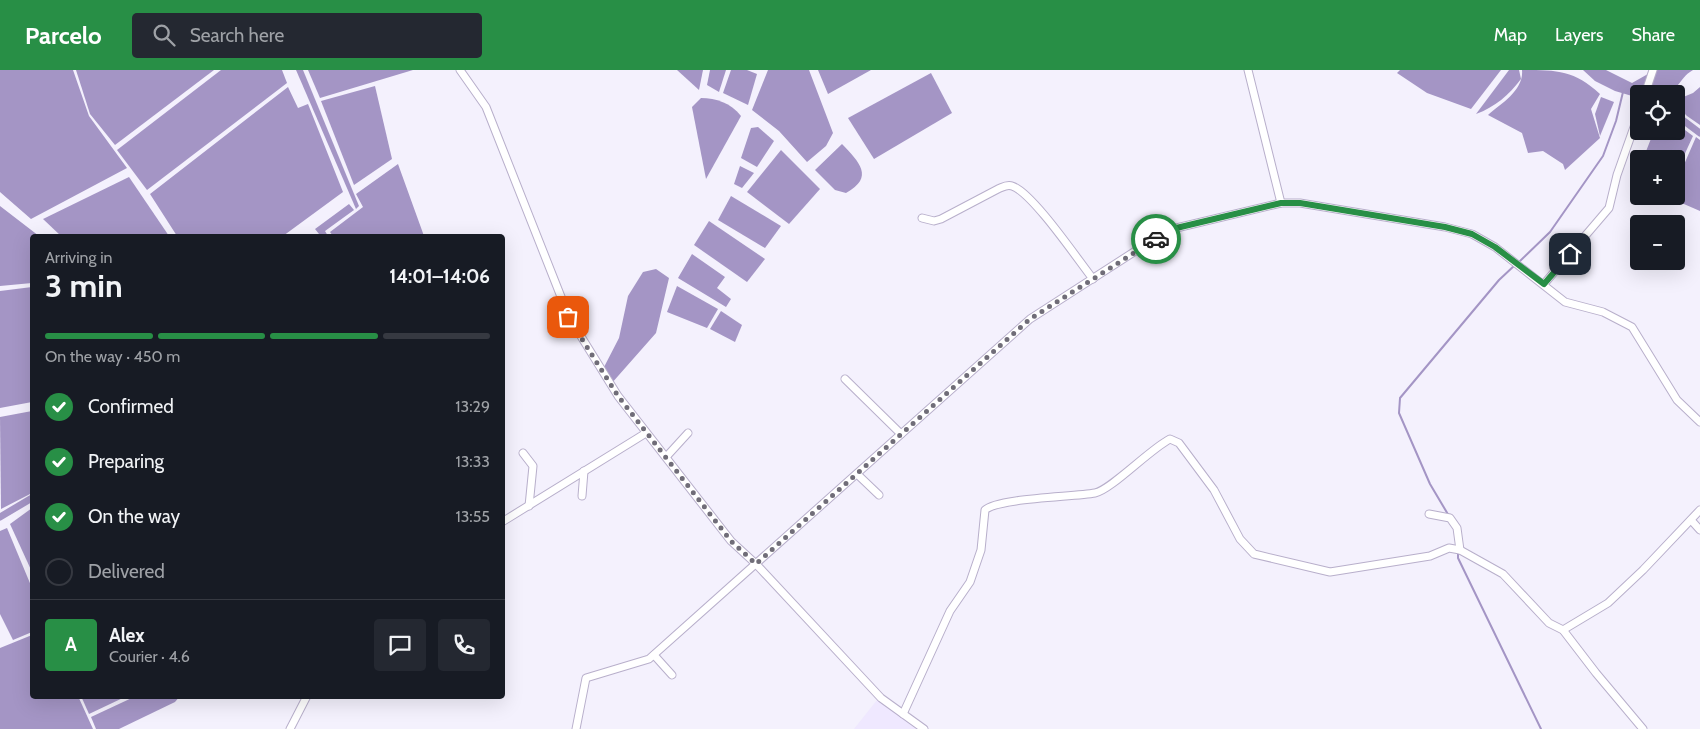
<!DOCTYPE html>
<html lang="en">
<head>
<meta charset="utf-8">
<style>
	:root { --surface:#171b24; --page:#242831; --text:#f1f3f6; --muted:#9ea1a6; --line:#363941; --accent:#288f46 }
	body { margin:0; font-family:Cabin,sans-serif; background:var(--page); color:var(--text); height:100vh; display:flex; flex-direction:column; font-size:19px; white-space:nowrap }
	* { box-sizing:border-box; margin:0 }
	p { font-size:16px; color:var(--muted) }
	.icon { flex:none; width:28px; height:28px; fill:none; stroke:currentColor; stroke-width:2; stroke-linecap:round; stroke-linejoin:round }
	.map { position:relative; flex:1; overflow:hidden }
	.side { position:absolute; left:30px; top:164px; width:475px; height:465px; display:flex; flex-direction:column; background:var(--surface); border-radius:5px; box-shadow:0 5px 20px #0002 }
	.side>* { flex:none }
	.tools { position:absolute; left:1630px; top:15px; display:grid; gap:10px }
	.tools a { display:grid; place-items:center; width:55px; height:55px; border-radius:5px; background:var(--surface); box-shadow:0 5px 20px #0002; font-size:25px }
	.pin { position:absolute; display:grid; place-items:center; width:42px; height:42px; color:#fff; margin:-21px; border-radius:10px; box-shadow:0 2px 8px #0006 }
	.courier { position:absolute; display:grid; place-items:center; width:50px; height:50px; margin:-25px; border:4px solid #288f46; border-radius:50%; background:#fff; color:#222; box-shadow:0 1px 6px #0007 }
	.overview em { font-style:normal; font-weight:700 }
	.overview div { display:flex; flex-direction:column-reverse }
	.overview { display:flex; align-items:center; justify-content:space-between; height:85px; padding:0 15px }
	h1 { font-size:32px; font-weight:700; line-height:38px }
	.bar { display:grid; grid-template-columns:repeat(4,1fr); gap:8px 5px; align-content:center; height:60px; padding:0 15px }
	.bar i { height:6px; border-radius:4px; background:var(--line) }
	.bar .on { background:var(--accent) }
	.bar p { grid-column:span 4 }
	.line { display:flex; align-items:center; gap:12px; padding:0 15px; border-top:1px solid var(--line) }
	.line div { flex:1 }
	.round { display:grid; place-items:center; flex:none; width:52px; height:52px; border-radius:5px; background:var(--page) }
	ol { padding:0 15px; list-style:none }
	li { display:flex; align-items:center; gap:15px; height:55px }
	li p { margin-inline-start:auto }
	li .icon { padding:5px; border-radius:50%; background:var(--accent); color:#fff; stroke-width:4 }
	li:last-child { color:var(--muted) }
	li i { width:28px; height:28px; border:2px solid var(--line); border-radius:50% }
	header { display:flex; align-items:center; gap:30px; box-sizing:border-box; height:70px; padding:0 25px; background:var(--accent); color:#fff }
	header strong { font-size:24px }
	nav { display:flex; gap:28px; margin-inline-start:auto; font-size:18px }
	.search { width:350px; height:45px; background:var(--page); display:flex; align-items:center; gap:12px; box-sizing:border-box; padding:0 18px; border-radius:5px; color:var(--muted); font-size:19px }
	.map>svg:first-child { display:block }
	.built { fill:#efe8ff }
	.water { fill:#a495c5 }
	.lines { fill:none; stroke-linecap:round; stroke-linejoin:round }
	.stream { stroke:#a495c5; stroke-width:2 }
	.canal { stroke:#a495c5; stroke-width:7 }
	.minor-casing { stroke:#b8afcb; stroke-width:9 }
	.minor { stroke:#fff; stroke-width:7 }
	.done { stroke:#706d78; stroke-width:5; stroke-dasharray:0 9 }
	.route { stroke:#288f46; stroke-width:6 }
</style>
</head>
<body>
<header>
<strong>Parcelo</strong>
<div class="search"><svg class="icon" aria-label="search" viewBox="0 0 24 24"><circle cx="10" cy="10" r="6"/><path d="M15 15l6 6"/></svg>Search here</div>
<nav><a>Map</a><a>Layers</a><a>Share</a></nav>
</header>
<div class="map">
<svg width="1700" height="659" viewBox="0 0 1700 659">
	<rect width="100%" height="100%" fill="#f4f1fd"/>
	<polygon class="built" points="877,630 920,659 854,659"/>
	<g class="water">
		<polygon points="0,0 73,0 89,46 127,98 31,149 0,122"/>
		<polygon points="76,0 214,0 115,75 90,44"/>
		<polygon points="221,0 282,0 287,13 147,120 117,80"/>
		<polygon points="296,0 303,0 359,136 356,139"/>
		<polygon points="308,0 413,0 320,28"/>
		<polygon points="677,0 703,0 699,20"/>
		<polygon points="710,0 726,0 719,22 707,15"/>
		<polygon points="731,0 747,0 757,4 748,35 723,23"/>
		<polygon points="768,0 809,0 833,63 826,76 807,92 779,61 752,40"/>
		<polygon points="818,0 871,0 828,24"/>
		<polygon points="1400,0 1501,0 1471,39 1427,23 1397,3"/>
		<path d="M1509 0H1519L1521 9C1509 25 1495 37 1476 44Z"/>
		<path d="M1522 0C1557 0 1574 0 1600 24L1591 39 1600 68 1565 100 1563 94 1543 81 1528 83 1522 63 1488 45C1502 33 1524 20 1522 0Z"/>
		<path d="M1583 0H1606L1632 13 1655 0H1693C1684 5 1683 10 1676 17 1666 27 1651 24 1639 24V28L1615 21 1595 11Z"/>
		<polygon points="931,3 952,43 874,89 848,48"/>
		<polygon points="375,16 392,89 354,115 321,31"/>
		<polygon points="288,17 298,38 308,34 343,122 283,166 177,166 150,124"/>
		<polygon points="1700,17 1700,55 1687,46 1676,35 1676,30 1693,23"/>
		<polygon points="1601,27 1614,32 1600,66 1595,44"/>
		<path d="M701 28C716 28 731 33 741 46L706 109 692 37Z"/>
		<polygon points="1676,54 1684,55 1685,60 1693,66 1676,103 1676,89 1643,89 1654,61 1676,61"/>
		<polygon points="758,57 774,71 757,97 741,88 751,58"/>
		<polygon points="1696,67 1700,70 1700,141 1670,128 1676,126 1676,113"/>
		<path d="M842 74C859 92 875 107 846 123L835 120 815 100Z"/>
		<polygon points="781,80 820,119 789,154 747,122"/>
		<polygon points="398,94 424,166 333,166 330,162 363,137 356,124"/>
		<polygon points="740,96 754,103 742,118 734,114"/>
		<polygon points="129,107 169,166 61,166 43,149"/>
		<polygon points="731,126 781,156 765,178 718,150"/>
		<polygon points="349,134 354,140 325,161 328,166 316,166 319,164 315,159"/>
		<polygon points="0,136 39,166 32,166 32,213 0,216"/>
		<polygon points="709,151 765,189 747,212 694,175"/>
		<polygon points="692,184 725,207 717,218 731,229 726,237 678,208"/>
		<polygon points="656,199 669,208 656,263 611,314 603,299 619,268 628,226 643,202"/>
		<polygon points="677,216 718,239 707,258 667,242"/>
		<polygon points="32,217 32,332 0,338 0,221"/>
		<polygon points="721,241 742,255 735,272 710,259"/>
		<polygon points="32,341 32,423 1,439 0,347"/>
		<polygon points="32,438 32,502 10,454"/>
		<polygon points="7,458 32,518 32,562 13,570 0,544 0,461"/>
		<polygon points="32,565 32,626 78,626 93,659 0,659 0,578"/>
		<polygon points="81,626 127,626 89,644"/>
		<polygon points="136,626 180,626 175,632 119,659 96,659 91,647"/>
	</g>
	<g class="lines">
		<g class="stream">
			<polyline points="1519,192 1550,162 1603,86 1616,51 1623,22"/>
			<polyline points="1449,446 1430,414 1399,343 1400,328 1499,210 1515,195"/>
			<polyline points="1458,481 1458,488 1541,659"/>
		</g>
		<g class="canal">
			<polyline points="1676,45 1700,63"/>
			<polyline points="0,447 32,428"/>
		</g>
		<defs>
			<g id="minor">
				<polyline points="460,0 486,37 569,247 618,326 731,471 756,494 881,628 924,659"/>
				<polyline points="1248,0 1281,133"/>
				<polyline points="1645,24 1653,0"/>
				<path d="M922 148 934 151 941 149 998 119C1003 117 1007 114 1012 116 1032 122 1078 190 1093 209"/>
				<polyline points="1544,214 1609,138 1617,105 1639,43"/>
				<polyline points="845,309 901,364"/>
				<polyline points="523,383 533,396 529,436"/>
				<polyline points="667,386 688,363"/>
				<polyline points="857,404 879,425"/>
				<polyline points="582,426 584,401"/>
				<polyline points="1429,444 1450,448 1457,458 1460,480"/>
				<polyline points="1691,450 1700,460"/>
				<polyline points="502,452 646,363"/>
				<polyline points="1563,560 1608,533 1643,500 1700,440"/>
				<polyline points="654,585 672,605"/>
				<path d="M903 644 950 541 970 512 981 480 985 440C998 428 1073 427 1095 423 1111 420 1150 379 1170 369L1179 373 1214 420 1240 469 1254 484 1330 502 1430 486 1449 478 1460 480 1503 504 1549 553 1563 560 1596 603 1643 659"/>
				<polyline points="290,659 307,626"/>
				<polyline points="576,659 586,608 649,589 1030,249 1168,160 1281,133 1300,133 1445,157 1472,164 1495,177 1565,232 1603,242 1632,257 1677,330 1700,352"/>
			</g>
		</defs>
		<use href="#minor" class="minor-casing"/>
		<use href="#minor" class="minor"/>
	</g>
	<g class="lines">
		<polyline class="done" points="568,247 618,326 731,471 756,494 1030,249 1156,169"/>
		<polyline class="route" points="1156,169 1168,160 1281,133 1300,133 1445,157 1472,164 1495,177 1544,214 1570,184"/>
	</g>
</svg>
<div class="tools">
<a><svg class="icon" aria-label="locate" viewBox="0 0 24 24"><circle cx="12" cy="12" r="6"/><path d="M12 2v4M12 18v4M2 12h4M18 12h4"/></svg></a>
<a>+</a>
<a>−</a>
</div>
<div class="pin" style="left:568px;top:247px;background:#ea580c"><svg class="icon" aria-label="bag" viewBox="0 0 24 24"><path d="M5 8h14l-1 12H6zM9 8a3 3 0 0 1 6 0"/></svg></div>
<div class="pin" style="left:1570px;top:184px;background:#1f2937"><svg class="icon" aria-label="home" viewBox="0 0 24 24"><path d="M3 11l9-7 9 7M6 9v11h12V9"/></svg></div>
<div class="courier" style="left:1156px;top:169px"><svg class="icon" aria-label="car" viewBox="0 0 24 24"><path d="M5 17H2v-5l4-1 3-4h7l3 4 3 1v5h-3M9 17h6M6 11h13"/><circle cx="7" cy="17" r="2"/><circle cx="17" cy="17" r="2"/></svg></div>
<section class="side">
<div class="overview"><div><h1>3 min</h1><p>Arriving in</p></div><em>14:01–14:06</em></div>
<div class="bar"><i class="on"></i><i class="on"></i><i class="on"></i><i></i><p>On the way · 450 m</p></div>
<ol>
<li><svg class="icon" aria-label="check" viewBox="0 0 24 24"><path d="M5 12l5 5 9-10"/></svg>Confirmed<p>13:29</p></li>
<li><svg class="icon" aria-label="check" viewBox="0 0 24 24"><path d="M5 12l5 5 9-10"/></svg>Preparing<p>13:33</p></li>
<li><svg class="icon" aria-label="check" viewBox="0 0 24 24"><path d="M5 12l5 5 9-10"/></svg>On the way<p>13:55</p></li>
<li><i></i>Delivered</li>
</ol>
<div class="line" style="height:90px"><b class="round" style="background:var(--accent);color:#fff">A</b><div><b>Alex</b><p>Courier · 4.6</p></div><a class="round"><svg class="icon" aria-label="chat" viewBox="0 0 24 24"><path d="M4 5h16v11H9l-5 4z"/></svg></a><a class="round"><svg class="icon" aria-label="phone" viewBox="0 0 24 24"><path d="M5 4h4l2 5-3 2q2 4 5 5l2-3 5 2v4C11 20 4 13 5 4z"/></svg></a></div>
</section>
</div>
</body>
</html>
